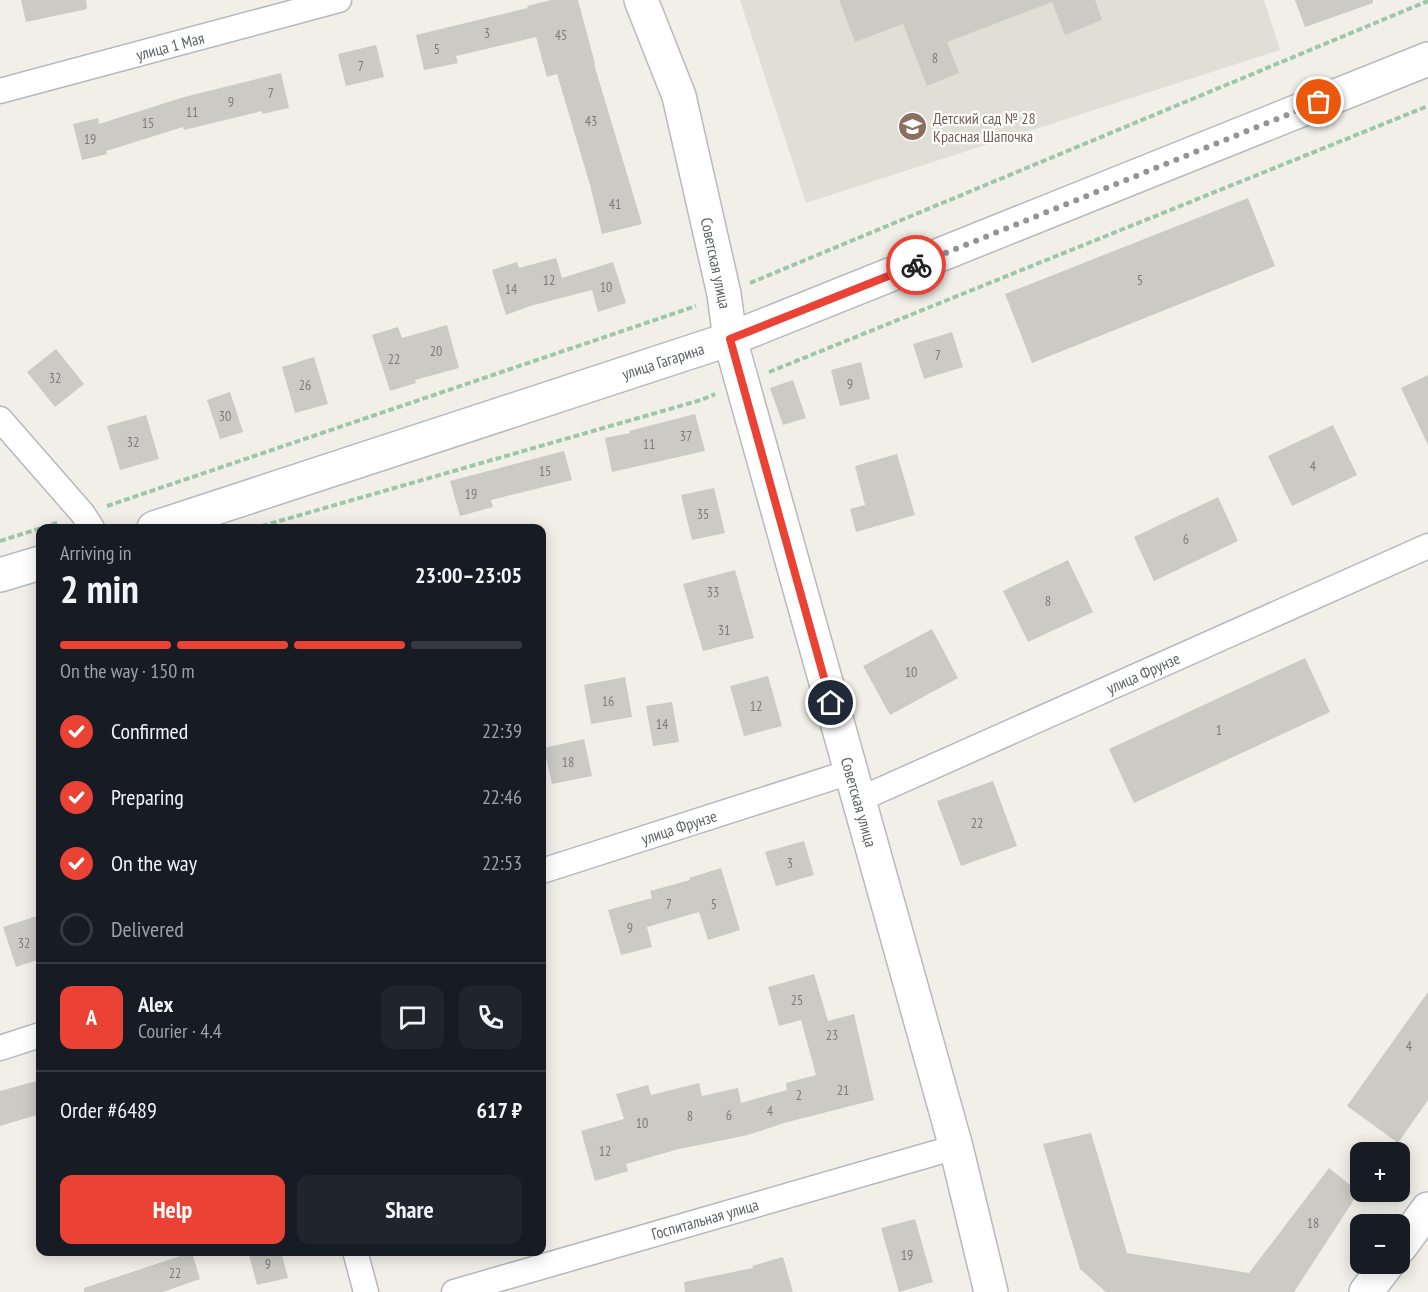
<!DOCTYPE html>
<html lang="en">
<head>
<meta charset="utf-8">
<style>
	:root { --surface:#171b24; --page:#20242c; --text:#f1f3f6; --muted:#9ea1a6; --line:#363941; --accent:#ea4335 }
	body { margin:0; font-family:"PT Sans Narrow",sans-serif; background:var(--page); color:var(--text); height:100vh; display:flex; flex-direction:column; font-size:22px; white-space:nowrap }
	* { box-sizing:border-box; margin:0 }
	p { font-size:20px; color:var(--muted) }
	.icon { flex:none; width:33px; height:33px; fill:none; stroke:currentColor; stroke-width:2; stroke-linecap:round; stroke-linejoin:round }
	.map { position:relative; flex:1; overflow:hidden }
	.details { position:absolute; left:36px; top:524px; width:510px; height:732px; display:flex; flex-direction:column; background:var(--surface); border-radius:12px; box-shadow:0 3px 15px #0003 }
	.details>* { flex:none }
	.buttons { position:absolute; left:1350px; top:1142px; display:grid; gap:12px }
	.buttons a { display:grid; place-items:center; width:60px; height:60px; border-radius:12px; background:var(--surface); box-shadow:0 3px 15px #0003; font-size:30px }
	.pin { position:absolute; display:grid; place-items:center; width:51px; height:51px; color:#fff; margin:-26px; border:3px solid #fff; border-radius:50%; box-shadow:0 2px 6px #0007 }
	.courier { position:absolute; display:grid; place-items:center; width:60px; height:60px; margin:-30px; border:4px solid #ea4335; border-radius:50%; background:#fff; color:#222; box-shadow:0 2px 8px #0007 }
	.overview em { font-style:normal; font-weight:600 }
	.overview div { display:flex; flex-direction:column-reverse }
	.overview { display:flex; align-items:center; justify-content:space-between; height:102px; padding:0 24px }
	h1 { font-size:39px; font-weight:600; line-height:45px }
	.bar { display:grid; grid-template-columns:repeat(4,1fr); gap:9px 6px; align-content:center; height:72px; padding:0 24px }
	.bar i { height:8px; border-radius:4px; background:var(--line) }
	.bar .active { background:var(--accent) }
	.bar p { grid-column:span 4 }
	.line { display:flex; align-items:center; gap:15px; padding:0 24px; border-top:2px solid var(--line) }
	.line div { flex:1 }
	.round { display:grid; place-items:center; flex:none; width:63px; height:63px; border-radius:12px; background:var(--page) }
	ol { padding:0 24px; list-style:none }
	li { display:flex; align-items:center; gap:18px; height:66px }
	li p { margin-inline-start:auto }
	li .icon { padding:6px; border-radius:50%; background:var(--accent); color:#fff; stroke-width:4 }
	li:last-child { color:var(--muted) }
	li i { width:33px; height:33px; border:3px solid var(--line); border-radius:50% }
	.action { display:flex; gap:12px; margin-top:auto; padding:12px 24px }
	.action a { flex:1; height:69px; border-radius:12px; background:var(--accent); color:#fff; font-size:24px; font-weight:600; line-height:69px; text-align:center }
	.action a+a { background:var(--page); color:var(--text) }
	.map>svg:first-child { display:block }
	.education { fill:#e1ded6 }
	.building { fill:#cccac5 }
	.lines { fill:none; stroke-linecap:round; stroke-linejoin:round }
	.street-casing { stroke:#b5b8bc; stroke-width:27 }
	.secondary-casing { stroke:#b6babf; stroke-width:36 }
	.path { stroke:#9cc7a9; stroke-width:4; stroke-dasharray:6 3; stroke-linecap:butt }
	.street { stroke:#fff; stroke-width:24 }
	.secondary { stroke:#fff; stroke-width:33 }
	.done { stroke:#929495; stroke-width:6; stroke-dasharray:0 10.8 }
	.route { stroke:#ea4335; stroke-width:8 }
	.labels { text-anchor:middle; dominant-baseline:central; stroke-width:4.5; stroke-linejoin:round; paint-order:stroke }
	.number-label { font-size:14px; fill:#7a7d7f }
	.street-label { font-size:16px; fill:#5f6368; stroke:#fff }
	.education-label { font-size:16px; fill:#785e54; stroke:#fff; text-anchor:start }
</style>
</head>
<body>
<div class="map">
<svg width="1428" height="1292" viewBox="0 0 1428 1292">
	<rect width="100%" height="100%" fill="#f1efe8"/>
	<polygon class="education" points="740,0 1264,0 1280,50 806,203"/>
	<g class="building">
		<polygon points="21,0 86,0 87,9 26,22"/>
		<polygon points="551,0 578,0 595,64 594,64 642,224 602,234 590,185 557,74 547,77 536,37 456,56 458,63 424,70 416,35 528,8 527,6"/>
		<polygon points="839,0 1095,0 1102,20 1065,35 1052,2 947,42 959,73 927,86 903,24 855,42"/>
		<polygon points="1295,0 1373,0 1373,3 1305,27"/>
		<polygon points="376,45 384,77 346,86 338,54"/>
		<polygon points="281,73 289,108 262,114 262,111 184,130 183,127 106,151 107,154 82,160 73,124 98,118 99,124 184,97"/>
		<polygon points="1248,198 1275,266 1032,363 1005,294"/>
		<polygon points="556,258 562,278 613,262 626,303 598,312 592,290 530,306 506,315 492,270 517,262 519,268"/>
		<polygon points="447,325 459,368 415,380 416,383 390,391 372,335 398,327 402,338"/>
		<polygon points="952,332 963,367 924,379 913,344"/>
		<polygon points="56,349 84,384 55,407 27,372"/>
		<polygon points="314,357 328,404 295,413 282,367"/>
		<polygon points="861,362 870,399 840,406 831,370"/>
		<polygon points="1428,375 1428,445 1401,388"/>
		<polygon points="793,380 806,418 783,425 770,388"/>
		<polygon points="230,392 243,432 220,439 207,400"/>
		<polygon points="695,414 705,451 612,472 605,438 630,433 629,431"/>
		<polygon points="146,415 159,459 120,470 107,426"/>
		<polygon points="1333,425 1357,475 1292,506 1268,456"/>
		<polygon points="564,451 572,480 491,500 493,507 460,516 450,481"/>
		<polygon points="897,454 915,515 856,532 850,509 865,505 855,466"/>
		<polygon points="714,488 725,533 692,540 681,495"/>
		<polygon points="1218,497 1238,541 1154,581 1134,537"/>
		<polygon points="1068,560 1093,612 1028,642 1003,591"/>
		<polygon points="735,570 754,638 703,651 683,584"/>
		<polygon points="932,629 958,678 890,715 863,666"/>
		<polygon points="1305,658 1330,712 1134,803 1109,749"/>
		<polygon points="768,676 782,726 744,736 730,686"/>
		<polygon points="625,677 632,717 591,724 584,685"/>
		<polygon points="672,702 679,742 653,746 646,706"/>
		<polygon points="584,739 592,776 552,784 544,748"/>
		<polygon points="993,781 1017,846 961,866 937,801"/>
		<polygon points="804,841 814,875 776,886 765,852"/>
		<polygon points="721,868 740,930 708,940 699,912 647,927 652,947 621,955 608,910 652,898 650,891 690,880 689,878"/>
		<polygon points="40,915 40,959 16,967 3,927"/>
		<polygon points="814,974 828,1021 854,1014 874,1100 784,1123 748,1135 679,1149 626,1164 628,1171 595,1181 581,1131 624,1119 616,1094 648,1085 651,1095 699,1083 702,1096 738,1088 741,1103 787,1090 786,1083 816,1075 801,1020 779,1026 768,987"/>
		<polygon points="1428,992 1428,1100 1398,1143 1347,1106"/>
		<polygon points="40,1080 40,1114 0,1126 0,1091"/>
		<polygon points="1091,1133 1127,1253 1249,1273 1329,1168 1359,1192 1294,1292 1106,1292 1080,1269 1043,1144"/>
		<polygon points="915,1219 933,1282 899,1292 881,1228"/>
		<polygon points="248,1251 281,1251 288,1278 257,1285"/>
		<polygon points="192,1252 200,1279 163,1292 84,1292 84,1288"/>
		<polygon points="783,1257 793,1292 685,1292 684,1282 753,1268 752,1266"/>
	</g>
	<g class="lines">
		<defs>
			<g id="street">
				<polyline points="0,91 339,0"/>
				<polyline points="0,419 83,514 92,528"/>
				<polyline points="858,800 1428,546"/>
				<polyline points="542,871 850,772"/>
				<polyline points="0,1048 40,1035"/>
				<polyline points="355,1251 366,1292"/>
				<polyline points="454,1292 956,1147"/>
			</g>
			<g id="secondary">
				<polyline points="641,0 679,96 724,294 730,339 956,1147 991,1292"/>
				<polyline points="154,528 730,339 1428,59"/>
				<polyline points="0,575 40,563"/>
				<polyline points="1400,1247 1428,1209"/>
				<polyline points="1366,1292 1388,1263"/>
			</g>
		</defs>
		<use href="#street" class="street-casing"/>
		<use href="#secondary" class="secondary-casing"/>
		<g class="path">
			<polyline points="750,283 1428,1"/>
			<polyline points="769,372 1428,106"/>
			<polyline points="107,506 696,306"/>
			<polyline points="262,526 701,400 715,394"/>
			<polyline points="0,541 57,523"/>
		</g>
		<use href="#street" class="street"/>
		<use href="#secondary" class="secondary"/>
	</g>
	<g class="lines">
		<polyline class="done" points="916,265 1319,102"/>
		<polyline class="route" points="831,703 730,339 916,265"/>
	</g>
	<defs>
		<symbol id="school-disc" viewBox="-11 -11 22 22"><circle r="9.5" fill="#8d6e63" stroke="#fff"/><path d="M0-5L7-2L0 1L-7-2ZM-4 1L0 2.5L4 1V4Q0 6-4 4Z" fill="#fff"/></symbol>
	</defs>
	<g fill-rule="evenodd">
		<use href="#school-disc" x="896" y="110" width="33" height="33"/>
	</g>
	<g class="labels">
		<g class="number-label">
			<text x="487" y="33">3</text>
			<text x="561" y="35">45</text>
			<text x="437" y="49">5</text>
			<text x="935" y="58">8</text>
			<text x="361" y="66">7</text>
			<text x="271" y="93">7</text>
			<text x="231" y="102">9</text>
			<text x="192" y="112">11</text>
			<text x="591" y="121">43</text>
			<text x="148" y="123">15</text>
			<text x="90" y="139">19</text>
			<text x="615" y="204">41</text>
			<text x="549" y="280">12</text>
			<text x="1140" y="280">5</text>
			<text x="606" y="287">10</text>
			<text x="511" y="289">14</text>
			<text x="436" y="351">20</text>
			<text x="938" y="355">7</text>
			<text x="394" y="359">22</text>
			<text x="55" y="378">32</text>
			<text x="850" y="384">9</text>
			<text x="305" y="385">26</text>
			<text x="225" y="416">30</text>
			<text x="686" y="436">37</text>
			<text x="133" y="442">32</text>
			<text x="649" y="444">11</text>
			<text x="1313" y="466">4</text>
			<text x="545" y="471">15</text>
			<text x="471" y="494">19</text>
			<text x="703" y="514">35</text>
			<text x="1186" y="539">6</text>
			<text x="713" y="592">33</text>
			<text x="1048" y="601">8</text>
			<text x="724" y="630">31</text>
			<text x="911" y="672">10</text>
			<text x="608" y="701">16</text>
			<text x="756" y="706">12</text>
			<text x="662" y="724">14</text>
			<text x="1219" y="730">1</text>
			<text x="568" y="762">18</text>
			<text x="977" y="823">22</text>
			<text x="790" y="863">3</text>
			<text x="669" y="904">7</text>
			<text x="714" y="904">5</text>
			<text x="630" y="928">9</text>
			<text x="24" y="943">32</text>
			<text x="797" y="1000">25</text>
			<text x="832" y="1035">23</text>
			<text x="1409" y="1046">4</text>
			<text x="843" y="1090">21</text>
			<text x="799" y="1095">2</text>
			<text x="770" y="1111">4</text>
			<text x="729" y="1115">6</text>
			<text x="690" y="1116">8</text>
			<text x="642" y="1123">10</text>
			<text x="605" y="1151">12</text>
			<text x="1313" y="1223">18</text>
			<text x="907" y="1255">19</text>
			<text x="268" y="1264">9</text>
			<text x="175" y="1273">22</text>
		</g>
		<g class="street-label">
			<text transform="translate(170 46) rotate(-15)">улица 1 Мая</text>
			<text transform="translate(716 263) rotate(78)">Советская улица</text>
			<text transform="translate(663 361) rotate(-18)">улица Гагарина</text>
			<text transform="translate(1143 673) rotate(-24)">улица Фрунзе</text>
			<text transform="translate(859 802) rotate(74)">Советская улица</text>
			<text transform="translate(679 827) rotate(-18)">улица Фрунзе</text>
			<text transform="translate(705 1219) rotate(-16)">Госпитальная улица</text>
		</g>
		<g class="education-label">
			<text x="933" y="118">Детский сад № 28<tspan x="933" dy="18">Красная Шапочка</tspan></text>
		</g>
	</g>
</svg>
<div class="buttons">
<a>+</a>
<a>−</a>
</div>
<div class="pin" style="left:1319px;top:102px;background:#ea580c"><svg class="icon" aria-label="bag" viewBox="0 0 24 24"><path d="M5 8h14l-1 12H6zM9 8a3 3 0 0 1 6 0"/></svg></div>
<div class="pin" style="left:831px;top:703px;background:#1f2937"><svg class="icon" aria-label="home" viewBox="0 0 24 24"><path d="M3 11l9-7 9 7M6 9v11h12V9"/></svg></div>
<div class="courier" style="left:916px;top:265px"><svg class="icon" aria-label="bike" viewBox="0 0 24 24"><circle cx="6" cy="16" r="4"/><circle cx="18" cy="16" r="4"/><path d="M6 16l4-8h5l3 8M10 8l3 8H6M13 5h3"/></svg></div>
<section class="details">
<div class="overview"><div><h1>2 min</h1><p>Arriving in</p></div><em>23:00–23:05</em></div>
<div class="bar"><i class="active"></i><i class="active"></i><i class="active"></i><i></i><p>On the way · 150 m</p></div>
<ol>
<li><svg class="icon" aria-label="check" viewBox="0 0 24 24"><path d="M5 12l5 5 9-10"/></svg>Confirmed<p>22:39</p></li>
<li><svg class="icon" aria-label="check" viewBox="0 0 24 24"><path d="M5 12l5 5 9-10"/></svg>Preparing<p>22:46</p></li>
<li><svg class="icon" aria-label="check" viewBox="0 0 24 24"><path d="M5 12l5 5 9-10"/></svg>On the way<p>22:53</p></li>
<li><i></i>Delivered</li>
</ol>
<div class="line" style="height:108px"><b class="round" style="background:var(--accent);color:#fff">A</b><div><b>Alex</b><p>Courier · 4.4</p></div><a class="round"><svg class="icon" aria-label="chat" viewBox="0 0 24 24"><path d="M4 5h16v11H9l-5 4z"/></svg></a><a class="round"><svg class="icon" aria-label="phone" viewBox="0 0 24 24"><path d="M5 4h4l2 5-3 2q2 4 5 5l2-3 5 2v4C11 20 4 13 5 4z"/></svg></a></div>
<div class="line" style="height:78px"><div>Order #6489</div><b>617 ₽</b></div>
<div class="action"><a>Help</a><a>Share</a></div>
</section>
</div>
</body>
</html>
